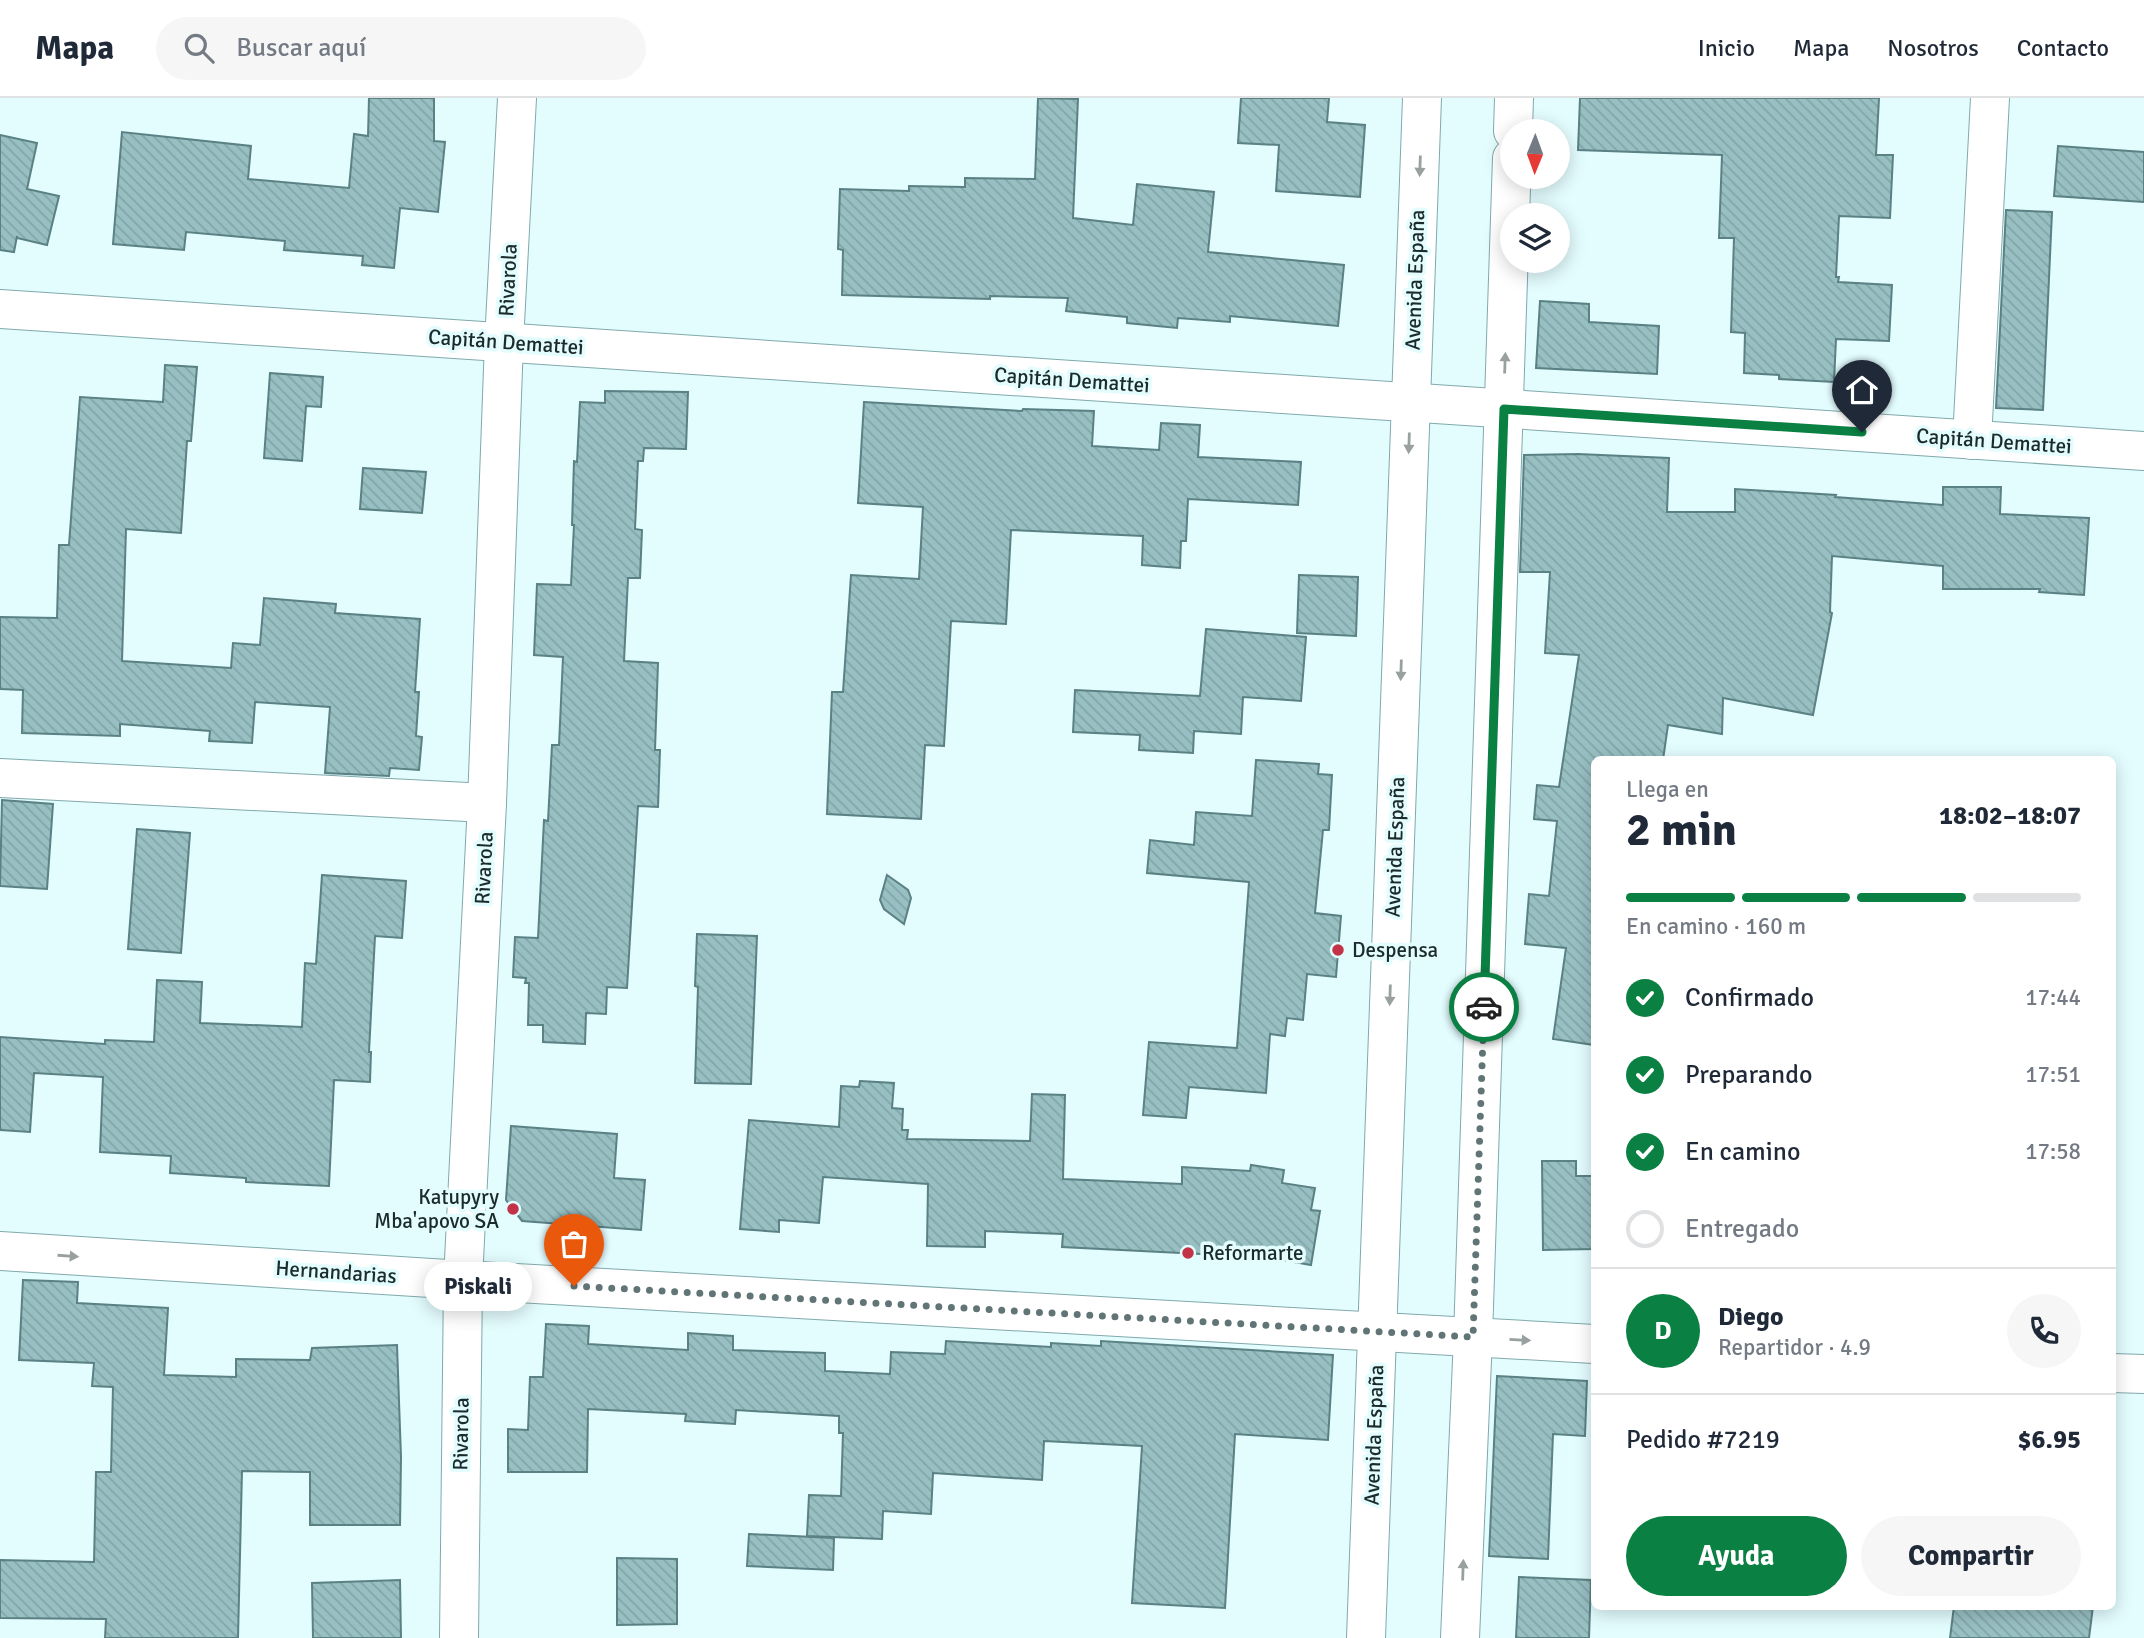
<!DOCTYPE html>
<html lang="es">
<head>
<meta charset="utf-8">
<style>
	:root { --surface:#fff; --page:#f6f6f7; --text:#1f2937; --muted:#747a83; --line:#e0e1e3; --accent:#0b8043 }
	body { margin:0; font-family:Signika,sans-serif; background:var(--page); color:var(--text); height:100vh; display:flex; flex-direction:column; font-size:26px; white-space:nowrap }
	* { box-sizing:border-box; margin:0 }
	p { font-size:23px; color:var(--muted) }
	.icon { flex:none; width:38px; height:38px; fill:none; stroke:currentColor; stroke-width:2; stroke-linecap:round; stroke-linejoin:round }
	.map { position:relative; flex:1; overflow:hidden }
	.side { position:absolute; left:1591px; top:658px; width:525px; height:854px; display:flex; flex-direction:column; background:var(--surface); border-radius:10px; box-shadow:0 4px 18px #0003 }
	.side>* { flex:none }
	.needle { width:46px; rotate:181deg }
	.controls { position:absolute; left:1500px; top:21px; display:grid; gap:14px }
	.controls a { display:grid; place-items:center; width:70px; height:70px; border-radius:50%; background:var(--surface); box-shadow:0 4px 18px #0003; font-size:35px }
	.pin { position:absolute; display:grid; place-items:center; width:60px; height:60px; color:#fff; margin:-72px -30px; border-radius:50% 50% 50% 0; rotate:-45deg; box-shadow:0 0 7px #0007 }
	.pin .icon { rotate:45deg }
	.courier { position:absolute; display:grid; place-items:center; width:70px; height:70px; margin:-35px; border:5px solid #0b8043; border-radius:50%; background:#fff; color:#222; box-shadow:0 2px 9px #0007 }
	.bubble { position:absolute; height:49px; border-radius:24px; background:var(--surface); box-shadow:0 4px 18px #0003; font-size:23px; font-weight:700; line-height:49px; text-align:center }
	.overview em { font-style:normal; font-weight:700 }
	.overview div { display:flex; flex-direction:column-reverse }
	.overview { display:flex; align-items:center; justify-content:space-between; height:119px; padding:0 35px }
	h1 { font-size:46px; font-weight:700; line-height:52px }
	.bar { display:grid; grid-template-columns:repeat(4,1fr); gap:10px 7px; align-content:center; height:84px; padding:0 35px }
	.bar i { height:9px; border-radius:5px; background:var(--line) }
	.bar .current { background:var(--accent) }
	.bar p { grid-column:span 4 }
	.line { display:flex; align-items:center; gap:18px; padding:0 35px; border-top:2px solid var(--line) }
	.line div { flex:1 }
	.round { display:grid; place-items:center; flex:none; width:74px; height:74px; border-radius:37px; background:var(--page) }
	ol { padding:0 35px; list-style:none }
	li { display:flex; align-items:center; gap:21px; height:77px }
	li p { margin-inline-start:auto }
	li .icon { padding:7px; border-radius:50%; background:var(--accent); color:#fff; stroke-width:4 }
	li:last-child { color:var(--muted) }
	li i { width:38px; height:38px; border:4px solid var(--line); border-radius:50% }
	.action { display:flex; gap:14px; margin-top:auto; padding:14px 35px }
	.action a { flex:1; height:80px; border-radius:42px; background:var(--accent); color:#fff; font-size:28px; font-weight:700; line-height:80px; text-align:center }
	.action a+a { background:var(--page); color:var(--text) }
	header { display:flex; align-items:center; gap:42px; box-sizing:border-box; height:98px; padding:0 35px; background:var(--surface); border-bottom:2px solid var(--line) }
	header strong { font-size:33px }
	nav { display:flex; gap:38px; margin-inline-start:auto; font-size:24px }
	.search { width:490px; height:63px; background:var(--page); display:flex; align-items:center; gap:18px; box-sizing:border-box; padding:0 24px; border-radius:38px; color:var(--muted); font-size:26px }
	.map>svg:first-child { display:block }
	.building { fill:url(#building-back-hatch); stroke:#5a8184; stroke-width:2 }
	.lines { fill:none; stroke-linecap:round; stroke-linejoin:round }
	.minor-casing { stroke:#81a9ac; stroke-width:40 }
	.minor { stroke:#fff; stroke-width:38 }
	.oneway { fill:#98a0a0 }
	.done { stroke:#617476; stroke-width:7; stroke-dasharray:0 12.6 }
	.route { stroke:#0b8043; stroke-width:9 }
	.poi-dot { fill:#c33347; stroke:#e3fcfe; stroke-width:2.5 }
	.labels { text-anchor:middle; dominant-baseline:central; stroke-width:7; stroke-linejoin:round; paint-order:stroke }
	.street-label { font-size:21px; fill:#1b2b2c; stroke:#e3fcfe }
	.poi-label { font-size:21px; fill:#1b2b2c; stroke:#e3fcfe; text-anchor:start }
</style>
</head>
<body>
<header>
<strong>Mapa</strong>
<div class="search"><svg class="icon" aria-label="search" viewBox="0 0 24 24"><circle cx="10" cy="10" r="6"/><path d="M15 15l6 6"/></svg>Buscar aquí</div>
<nav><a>Inicio</a><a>Mapa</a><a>Nosotros</a><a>Contacto</a></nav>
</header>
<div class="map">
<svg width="2144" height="1540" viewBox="0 0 2144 1540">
	<defs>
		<pattern id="building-back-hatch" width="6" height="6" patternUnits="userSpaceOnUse" patternTransform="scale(1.75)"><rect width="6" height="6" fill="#98c0c3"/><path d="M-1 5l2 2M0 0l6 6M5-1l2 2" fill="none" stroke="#82a5a8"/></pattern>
	</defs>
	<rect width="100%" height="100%" fill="#e3fcfe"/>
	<g class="building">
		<polygon points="369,0 434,0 434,43 445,44 438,114 400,110 394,170 362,167 363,158 284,152 285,143 186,134 184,152 113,146 122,34 251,48 248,81 349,90 354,36 368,38"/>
		<polygon points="1038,0 1078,1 1073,120 1133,127 1137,86 1214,94 1208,154 1344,167 1338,228 1230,218 1230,224 1178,220 1177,230 1127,225 1127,219 1066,213 1068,200 990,198 990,201 842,197 843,152 838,151 840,91 909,93 909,88 965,89 965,80 1035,81"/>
		<polygon points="1241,0 1329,0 1327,24 1365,27 1360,99 1276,93 1279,47 1238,45"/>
		<polygon points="1580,0 1879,0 1876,57 1893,57 1890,120 1839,118 1836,179 1839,179 1838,184 1892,187 1889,243 1836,241 1834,284 1779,281 1779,277 1744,275 1745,235 1731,234 1734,140 1719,140 1722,57 1578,52"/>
		<polygon points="0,37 37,45 27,91 59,98 47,147 17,140 17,138 14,154 0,152"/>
		<polygon points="2058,48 2144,54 2144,104 2054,98"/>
		<polygon points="2006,112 2052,114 2043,312 1996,310"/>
		<polygon points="1540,203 1589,206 1589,224 1659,228 1657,276 1536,270"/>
		<polygon points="165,267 197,269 191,343 187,343 181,435 126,431 122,563 231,570 233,545 260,547 264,500 336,506 335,515 420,521 415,594 419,594 416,638 422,639 419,672 390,670 389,678 325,675 330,609 255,604 252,645 209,643 210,633 120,626 120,638 22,635 23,592 0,591 0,519 57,520 59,447 69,447 80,299 163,304"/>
		<polygon points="270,275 323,279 321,309 306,308 302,363 264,360"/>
		<polygon points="605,293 688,294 686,351 644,350 643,363 638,363 635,431 642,432 640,480 628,480 624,563 658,565 655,652 660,652 658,709 638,708 627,890 607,889 606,916 586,915 585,946 543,944 543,927 528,927 529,885 525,885 526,880 513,879 515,839 538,840 544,722 548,723 552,647 559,647 563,559 534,557 537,486 571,487 574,427 572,427 574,363 577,364 580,304 605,305"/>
		<polygon points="864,304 1022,313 1023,311 1094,313 1092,348 1159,352 1161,325 1200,327 1198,359 1301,364 1298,407 1188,401 1186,443 1181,443 1180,470 1142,467 1143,438 1011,432 1006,526 951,523 944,648 925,647 921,721 827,716 832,594 843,594 851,477 919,481 923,409 858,405"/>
		<polygon points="1578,356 1669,360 1667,414 1735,414 1735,391 1836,397 1835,399 1943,407 1943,389 2001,389 2000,416 2089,420 2084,497 2039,494 2040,491 1943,491 1943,468 1832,458 1830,514 1832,515 1813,617 1723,600 1722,636 1668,627 1663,662 1594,662 1594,947 1553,941 1566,850 1525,846 1529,796 1549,798 1557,723 1534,721 1537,687 1559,689 1579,557 1545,555 1550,474 1520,474 1524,357"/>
		<polygon points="363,370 426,374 422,415 360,411"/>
		<polygon points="1299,477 1358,479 1356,538 1297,535"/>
		<polygon points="1206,531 1306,539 1301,603 1243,599 1241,636 1194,633 1193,655 1139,652 1140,637 1073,634 1075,592 1200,598"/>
		<polygon points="1256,662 1319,666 1318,676 1332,677 1329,732 1323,732 1315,815 1341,818 1336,879 1307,876 1303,922 1287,920 1285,938 1270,936 1266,995 1189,989 1186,1020 1143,1017 1149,944 1237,950 1249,784 1147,775 1150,742 1194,747 1196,714 1252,718"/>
		<polygon points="2,702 53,706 47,791 0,788"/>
		<polygon points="137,731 190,735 181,855 128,851"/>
		<polygon points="322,777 406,783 402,840 375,838 369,954 371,954 370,984 334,982 329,1088 246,1084 246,1080 170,1075 171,1058 100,1054 103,979 34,975 30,1034 0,1032 0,939 105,946 105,942 154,944 157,882 202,884 200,925 302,929 305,865 316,866"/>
		<polygon points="887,777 908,792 911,800 904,826 884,811 880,802"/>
		<polygon points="697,836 757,838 751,986 695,985 698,889 695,888"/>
		<polygon points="860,983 894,985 892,1010 903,1011 902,1032 908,1032 907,1041 1030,1043 1032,996 1065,997 1063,1081 1182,1086 1182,1069 1250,1073 1251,1067 1284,1072 1282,1085 1315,1090 1311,1112 1320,1113 1311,1167 1220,1151 1220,1157 1062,1149 1063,1136 985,1133 985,1149 927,1148 928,1086 823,1079 819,1125 779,1122 779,1134 740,1131 749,1022 839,1029 841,988 859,989"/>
		<polygon points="511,1028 617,1036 614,1080 645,1082 641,1132 522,1123 506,1102"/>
		<polygon points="1542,1063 1576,1063 1576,1078 1594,1078 1594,1151 1543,1152"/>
		<polygon points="23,1182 78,1184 77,1205 168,1210 164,1277 236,1279 236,1261 310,1262 312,1250 397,1247 401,1359 400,1427 310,1427 310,1374 242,1373 238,1540 105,1540 106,1521 0,1520 0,1462 94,1464 96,1374 111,1374 113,1289 92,1288 94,1265 19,1262"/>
		<polygon points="546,1226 589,1228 588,1246 688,1252 688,1235 733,1238 733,1252 825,1255 825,1273 890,1276 891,1254 945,1256 946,1243 1051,1249 1051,1245 1101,1248 1101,1243 1333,1257 1328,1342 1235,1336 1225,1510 1132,1505 1142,1348 1044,1343 1042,1382 933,1375 931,1416 883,1413 882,1441 807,1438 809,1397 841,1398 843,1335 839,1335 839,1318 736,1312 735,1326 685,1323 686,1316 588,1311 587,1374 508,1374 508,1331 528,1332 530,1279 543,1279"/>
		<polygon points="1497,1278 1587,1283 1585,1338 1553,1336 1548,1461 1489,1458"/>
		<polygon points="749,1436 834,1440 833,1472 747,1468"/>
		<polygon points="617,1460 677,1461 677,1526 617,1527"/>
		<polygon points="1519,1479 1591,1482 1589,1540 1516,1540"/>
		<polygon points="400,1482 401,1540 313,1540 312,1485"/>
		<polygon points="1954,1508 2093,1508 2089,1540 1950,1540"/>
	</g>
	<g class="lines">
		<defs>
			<g id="minor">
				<polyline points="1513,33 1514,0"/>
				<polyline points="0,211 2144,353"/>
				<polyline points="1972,342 1990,0"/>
				<polyline points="0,680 487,705"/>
				<polyline points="0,1153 463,1182 1594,1246"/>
				<polyline points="2112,1275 2144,1276"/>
				<polyline points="459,1540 463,1182 487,705 504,244 517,0"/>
				<polyline points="1366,1540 1422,0"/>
				<polyline points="1460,1540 1473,1239 1512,60"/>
			</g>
		</defs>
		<use href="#minor" class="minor-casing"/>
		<use href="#minor" class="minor"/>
	</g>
	<defs><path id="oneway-solid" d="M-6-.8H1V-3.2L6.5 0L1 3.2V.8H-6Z" transform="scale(1.75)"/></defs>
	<g class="oneway">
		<use href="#oneway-solid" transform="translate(1420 68) rotate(92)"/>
		<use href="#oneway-solid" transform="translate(1505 265) rotate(-88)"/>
		<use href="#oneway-solid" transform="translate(1409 345) rotate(92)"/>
		<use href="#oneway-solid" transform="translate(1401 572) rotate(92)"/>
		<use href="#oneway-solid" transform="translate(1390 897) rotate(92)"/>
		<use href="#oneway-solid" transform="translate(68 1158) rotate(4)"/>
		<use href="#oneway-solid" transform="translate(1520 1242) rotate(3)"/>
		<use href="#oneway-solid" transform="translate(1463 1472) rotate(-88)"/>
	</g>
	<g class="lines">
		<polyline class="done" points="574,1188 1473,1239 1484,909"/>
		<polyline class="route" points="1484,909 1504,311 1862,334"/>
	</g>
	<g class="poi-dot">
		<circle cx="1338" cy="852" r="7"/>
		<circle cx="513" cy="1111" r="7"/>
		<circle cx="1188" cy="1155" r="7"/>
	</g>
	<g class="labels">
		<g class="street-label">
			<text transform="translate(508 182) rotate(-87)">Rivarola</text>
			<text transform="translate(1415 182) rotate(-88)">Avenida España</text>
			<text transform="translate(506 244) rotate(4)">Capitán Demattei</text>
			<text transform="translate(1072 282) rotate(4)">Capitán Demattei</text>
			<text transform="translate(1994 343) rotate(4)">Capitán Demattei</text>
			<text transform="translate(1395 749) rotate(-88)">Avenida España</text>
			<text transform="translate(484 770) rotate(-87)">Rivarola</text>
			<text transform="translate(336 1174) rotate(4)">Hernandarias</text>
			<text transform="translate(461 1336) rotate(-89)">Rivarola</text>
			<text transform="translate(1374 1337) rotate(-88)">Avenida España</text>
		</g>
		<g class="poi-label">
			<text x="1352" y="852">Despensa</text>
			<text x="499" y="1099" text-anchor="end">Katupyry<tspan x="499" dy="24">Mba'apovo SA</tspan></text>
			<text x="1202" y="1155">Reformarte</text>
		</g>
	</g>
</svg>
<div class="controls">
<a><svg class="needle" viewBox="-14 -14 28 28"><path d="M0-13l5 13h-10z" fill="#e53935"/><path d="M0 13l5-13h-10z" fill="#747a83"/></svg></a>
<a><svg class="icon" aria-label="layers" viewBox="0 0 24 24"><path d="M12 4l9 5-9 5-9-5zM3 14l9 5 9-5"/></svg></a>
</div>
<div class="pin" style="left:574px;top:1188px;background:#ea580c"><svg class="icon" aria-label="bag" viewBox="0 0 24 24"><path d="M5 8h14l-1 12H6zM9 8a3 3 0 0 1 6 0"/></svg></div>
<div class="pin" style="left:1862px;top:334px;background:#1f2937"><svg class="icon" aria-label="home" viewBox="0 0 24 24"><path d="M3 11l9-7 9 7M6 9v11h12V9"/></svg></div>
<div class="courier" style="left:1484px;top:909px"><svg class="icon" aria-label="car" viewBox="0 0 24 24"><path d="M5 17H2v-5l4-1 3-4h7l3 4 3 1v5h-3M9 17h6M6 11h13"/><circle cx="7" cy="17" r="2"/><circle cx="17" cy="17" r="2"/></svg></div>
<div class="bubble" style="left:424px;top:1164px;width:108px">Piskali</div>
<section class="side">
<div class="overview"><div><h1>2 min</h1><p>Llega en</p></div><em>18:02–18:07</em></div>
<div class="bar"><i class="current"></i><i class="current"></i><i class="current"></i><i></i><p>En camino · 160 m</p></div>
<ol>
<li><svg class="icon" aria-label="check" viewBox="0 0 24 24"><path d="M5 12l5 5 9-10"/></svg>Confirmado<p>17:44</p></li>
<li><svg class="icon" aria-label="check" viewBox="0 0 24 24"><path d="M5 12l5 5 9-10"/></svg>Preparando<p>17:51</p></li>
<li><svg class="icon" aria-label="check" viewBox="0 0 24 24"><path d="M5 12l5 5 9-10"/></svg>En camino<p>17:58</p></li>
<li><i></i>Entregado</li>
</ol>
<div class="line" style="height:126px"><b class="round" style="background:var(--accent);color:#fff">D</b><div><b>Diego</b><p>Repartidor · 4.9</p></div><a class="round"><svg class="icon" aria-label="phone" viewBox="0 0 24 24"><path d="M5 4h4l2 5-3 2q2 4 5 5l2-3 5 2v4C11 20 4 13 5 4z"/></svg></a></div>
<div class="line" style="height:91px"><div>Pedido #7219</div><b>$6.95</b></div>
<div class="action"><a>Ayuda</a><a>Compartir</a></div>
</section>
</div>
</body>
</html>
